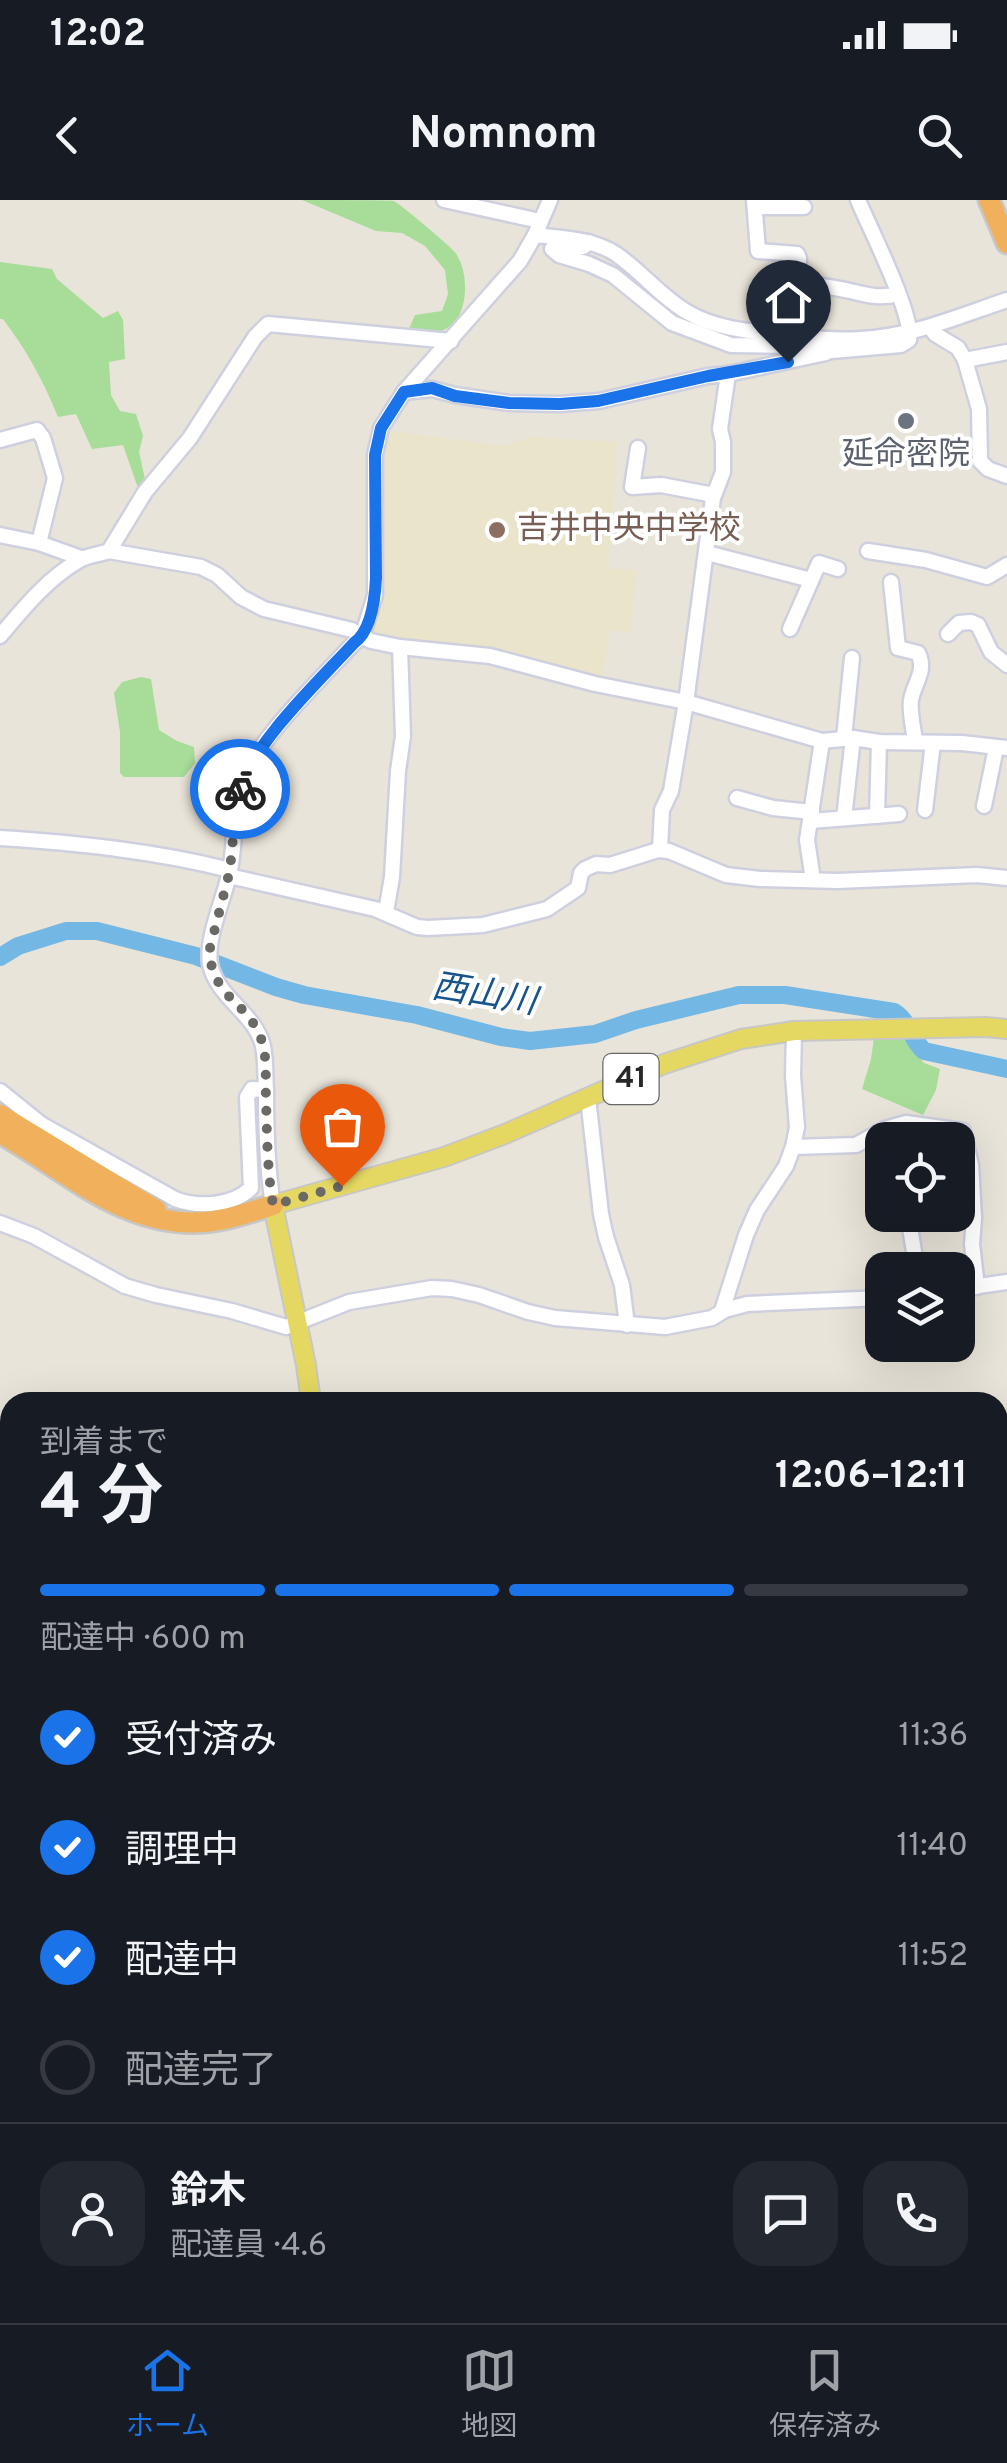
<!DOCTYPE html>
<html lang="ja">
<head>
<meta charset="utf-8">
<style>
	:root { --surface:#171b24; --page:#242831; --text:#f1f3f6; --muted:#9ea1a6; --line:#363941; --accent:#1a73e8 }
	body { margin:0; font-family:Overpass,"Noto Sans JP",sans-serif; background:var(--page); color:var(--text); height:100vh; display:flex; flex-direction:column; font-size:38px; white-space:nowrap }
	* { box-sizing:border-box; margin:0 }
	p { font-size:32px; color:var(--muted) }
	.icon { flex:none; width:55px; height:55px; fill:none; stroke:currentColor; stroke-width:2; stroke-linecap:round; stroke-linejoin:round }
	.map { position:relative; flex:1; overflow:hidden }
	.sheet { position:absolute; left:0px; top:1192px; width:1008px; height:932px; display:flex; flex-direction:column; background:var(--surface); border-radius:30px 30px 0 0; box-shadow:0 10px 40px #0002 }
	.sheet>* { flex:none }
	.fabs { position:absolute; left:865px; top:922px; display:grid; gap:20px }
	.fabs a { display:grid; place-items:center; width:110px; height:110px; border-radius:20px; background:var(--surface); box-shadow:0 10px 40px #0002; font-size:50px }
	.pin { position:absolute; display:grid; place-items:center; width:85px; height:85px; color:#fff; margin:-102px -42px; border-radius:50% 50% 50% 0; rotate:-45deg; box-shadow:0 0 10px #0007 }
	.pin .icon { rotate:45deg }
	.courier { position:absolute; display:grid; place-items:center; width:100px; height:100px; margin:-50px; border:8px solid #1a73e8; border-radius:50%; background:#fff; color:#222; box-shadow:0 2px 12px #0007 }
	.head em { font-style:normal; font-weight:700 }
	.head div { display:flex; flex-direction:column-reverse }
	.head { display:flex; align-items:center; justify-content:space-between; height:170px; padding:0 40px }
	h1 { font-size:65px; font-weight:700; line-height:75px }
	.bar { display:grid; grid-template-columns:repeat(4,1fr); gap:15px 10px; align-content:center; height:120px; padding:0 40px }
	.bar i { height:12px; border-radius:8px; background:var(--line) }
	.bar .on { background:var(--accent) }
	.bar p { grid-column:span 4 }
	.line { display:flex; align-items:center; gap:25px; padding:0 40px; border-top:2px solid var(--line) }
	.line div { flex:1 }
	.round { display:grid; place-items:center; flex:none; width:105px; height:105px; border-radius:30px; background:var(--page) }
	ol { padding:0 40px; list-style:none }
	li { display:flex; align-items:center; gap:30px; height:110px }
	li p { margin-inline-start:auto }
	li .icon { padding:10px; border-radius:50%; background:var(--accent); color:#fff; stroke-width:4 }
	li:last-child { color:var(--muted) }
	li i { width:55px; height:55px; border:5px solid var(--line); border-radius:50% }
	.status { display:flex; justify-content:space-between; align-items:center; height:70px; padding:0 50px; background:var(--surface); direction:ltr }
	.status svg { height:28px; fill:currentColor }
	header { display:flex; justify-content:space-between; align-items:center; height:130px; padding:0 40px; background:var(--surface); font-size:45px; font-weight:700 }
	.tabs { display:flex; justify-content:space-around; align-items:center; height:140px; border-top:2px solid var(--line); background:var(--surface); font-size:28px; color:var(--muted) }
	.tabs a { display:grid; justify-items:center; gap:5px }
	.tabs .on { color:var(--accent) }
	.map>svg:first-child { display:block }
	.education { fill:#eae4ca }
	.green { fill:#a7dc99 }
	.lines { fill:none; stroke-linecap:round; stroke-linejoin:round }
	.river { stroke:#73b7e4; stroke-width:18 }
	.minor-casing { stroke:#cfd0df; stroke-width:19 }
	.major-casing { stroke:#c7c7c7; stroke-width:22 }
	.highway-casing { stroke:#c7c7c7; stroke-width:25 }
	.minor { stroke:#fff; stroke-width:14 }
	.major { stroke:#e5d862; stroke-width:18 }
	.highway { stroke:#f1b15c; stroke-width:20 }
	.done { stroke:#6b6965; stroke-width:10; stroke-dasharray:0 18 }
	.route { stroke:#1a73e8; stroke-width:12 }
	.worship-dot { fill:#6b7280; stroke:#fff; stroke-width:4 }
	.education-dot { fill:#8d6e63; stroke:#fff; stroke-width:4 }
	.labels { text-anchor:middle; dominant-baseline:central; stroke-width:8; stroke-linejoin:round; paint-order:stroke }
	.shield { fill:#fff; stroke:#686868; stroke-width:2.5 }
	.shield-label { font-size:30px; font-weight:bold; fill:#272727 }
	.worship-label { font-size:32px; fill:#5b616d; stroke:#fff }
	.education-label { font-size:32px; fill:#785e54; stroke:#fff; text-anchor:start }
	.water-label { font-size:35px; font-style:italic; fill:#17548c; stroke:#fff }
</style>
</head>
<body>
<div class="status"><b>12:02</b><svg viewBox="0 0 49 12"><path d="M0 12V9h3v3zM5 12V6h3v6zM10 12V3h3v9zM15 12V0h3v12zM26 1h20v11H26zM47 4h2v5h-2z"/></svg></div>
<header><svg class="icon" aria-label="back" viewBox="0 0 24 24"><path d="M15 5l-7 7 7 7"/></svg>Nomnom<svg class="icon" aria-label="search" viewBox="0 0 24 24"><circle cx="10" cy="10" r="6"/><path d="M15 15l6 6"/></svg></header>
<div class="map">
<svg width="1007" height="2123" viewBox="0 0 1007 2123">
	<rect width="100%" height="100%" fill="#e9e4d9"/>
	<polygon class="education" points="390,231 505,246 532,237 617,242 609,368 637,371 631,432 610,430 602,481 373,437 371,432 382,405 382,252"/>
	<g class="green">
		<path d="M302 0C318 0 384 0 394 1 400 4 450 46 454 51 471 71 470 124 440 131 431 133 418 130 409 129L415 115 442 111 448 94 445 70 425 46 402 33 376 31Z"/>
		<path d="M0 62 52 69 57 79 103 118 118 111 123 120 125 159 109 162 111 195 120 211 136 214 143 236 139 252 145 279 138 288 123 245 92 249 76 214 58 217C43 180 27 151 3 119H0Z"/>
		<polygon points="141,477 151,479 159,530 177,541 194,547 195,563 184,577 124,577 120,573 120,532 114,493 122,482"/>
		<polygon points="901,836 924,863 940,869 936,890 923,915 862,889 871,859 874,838"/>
		<polygon points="0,1532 10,1541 10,1590 0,1597"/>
		<polygon points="10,1609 10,1727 0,1736 0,1614"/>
		<polygon points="10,1936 10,1981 0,1983 0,1945"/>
	</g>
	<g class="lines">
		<g class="river">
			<path d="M0 757 18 746 66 731H97L196 756 276 787 304 795 417 815 501 837 530 841 595 834 636 820 739 795H785L894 812C909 821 911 839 924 851L1007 869"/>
			<polyline points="998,1343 1007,1332"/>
			<polyline points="0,1837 10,1830"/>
		</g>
		<defs>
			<g id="minor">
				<polyline points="444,0 540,21"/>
				<path d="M754 0 758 51 797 54 799 58 798 79 802 83C818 86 834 87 850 91 868 95 880 99 898 94"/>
				<polyline points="755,7 804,7"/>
				<path d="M535 35C563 38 593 39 616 54 642 72 661 97 687 112 714 128 746 131 776 134 803 137 832 141 860 139 911 137 959 116 1007 100"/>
				<path d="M589 42 583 47 555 45 552 49 559 55 589 64 613 75 672 123 731 145 794 146 832 151 901 145 909 140C914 115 870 29 858 0"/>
				<polyline points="930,127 935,134 958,148 965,160 1007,152"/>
				<polyline points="965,160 979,209 980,261 988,269 1007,276"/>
				<polyline points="404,192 432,189 455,195 509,203 560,204 599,201 708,176 728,174 826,153"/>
				<polyline points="0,240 37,230 43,238 55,278 39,343"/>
				<polyline points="638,248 632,287 661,285 714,295"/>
				<polyline points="0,335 39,343 81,358"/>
				<polyline points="109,351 201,367 217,375 241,397 264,409 352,430 371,441 400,447 490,456 595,484 686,502 822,541 853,538 879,542 962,543 1007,548"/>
				<polyline points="868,351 926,360 987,377 1007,365"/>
				<polyline points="707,353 811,380"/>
				<path d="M891 382 898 448 918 453C927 471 914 483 911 500 909 512 914 529 915 542"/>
				<polyline points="790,429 819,363 838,369"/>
				<polyline points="948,434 959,423 971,422 978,425 991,452 1007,465"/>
				<path d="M0 436C23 409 47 379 78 361 87 355 99 355 109 351L145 292 190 238 255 137 268 124 451 141"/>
				<polyline points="844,538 852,458"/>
				<polyline points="737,598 773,608 812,612"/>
				<polyline points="984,606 996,548"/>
				<polyline points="925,610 933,543"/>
				<polyline points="877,616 879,542"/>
				<polyline points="844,618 853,538"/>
				<polyline points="811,621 899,614"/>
				<path d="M0 638C77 643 155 651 230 670"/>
				<polyline points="660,650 662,610 671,591 686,502 713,298 723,272 723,242 720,229 728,174"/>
				<polyline points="229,676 375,709 417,727 428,728 483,725 547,709 578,688 581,673 585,669 596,664 610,665 658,650 669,651 726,675 760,679 838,681 977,675 1007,678"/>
				<polyline points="813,680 807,640 822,541"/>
				<polyline points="386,712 392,677 398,571 403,536 400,447"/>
				<path d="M0 891 41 924 175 999C198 1008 233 1006 251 988L247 897 252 889 266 890"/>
				<polyline points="588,898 601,1014 606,1037 622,1085 627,1125"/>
				<polyline points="876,935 882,950"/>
				<polyline points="793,947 856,945 885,929 906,923 963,931 971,965 974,1018 972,1044 977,1087"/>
				<path d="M273 1005C267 968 266 928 266 891 265 875 266 861 263 846 255 813 217 798 210 764 206 738 223 701 229 675 236 646 232 615 241 585 254 542 322 478 354 443L362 437 375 395V255L381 228 404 192 520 61 535 35 550 0"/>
				<polyline points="908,1015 917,1070"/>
				<polyline points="0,1023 34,1036 125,1086 156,1095 232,1111 286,1127 349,1102 432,1088 452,1089 479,1095 528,1112 555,1118 665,1127 712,1118 725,1110 747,1104 882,1098"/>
				<polyline points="958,1089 1007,1082"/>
				<polyline points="722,1111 746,1035 757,1010 786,966 793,947 797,927 793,876 794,831"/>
				<polyline points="0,1259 10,1284"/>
				<polyline points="998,1371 1007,1365"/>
				<polyline points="0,1439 10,1470"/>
				<polyline points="0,1532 6,1539 10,1539"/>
				<polyline points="998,1537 1007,1535"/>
				<polyline points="148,2115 174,2123"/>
				<polyline points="228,2115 231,2123"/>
				<polyline points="693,2115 699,2123"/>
				<polyline points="0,2117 47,2120 71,2115"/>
			</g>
			<g id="major">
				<polyline points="311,1202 306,1165 273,1005 444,957 505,934 664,864 741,839 794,831 986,827 1007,829"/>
				<polyline points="0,1753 10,1745"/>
			</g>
			<g id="highway">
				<polyline points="989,0 1007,43"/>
				<polyline points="0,915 156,1010"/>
				<path d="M0 933C66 970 123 1028 204 1022 228 1020 250 1012 273 1005"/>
				<polyline points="0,1315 10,1338"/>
				<polyline points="0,1357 10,1380"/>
				<polyline points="194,2115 195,2123"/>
				<polyline points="210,2115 211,2123"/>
			</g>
		</defs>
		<use href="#minor" class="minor-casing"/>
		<use href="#major" class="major-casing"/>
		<use href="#highway" class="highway-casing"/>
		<use href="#minor" class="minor"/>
		<use href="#major" class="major"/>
		<use href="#highway" class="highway"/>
	</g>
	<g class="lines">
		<path class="done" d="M240 589 236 605 230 670 209 752C215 800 245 800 260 836 268 855 265 877 266 897 267 933 267 969 273 1005L342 986"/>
		<path class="route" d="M240 589C255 541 319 481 354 443 371 431 375 399 376 378L375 255 381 228 404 192 432 188 455 196 509 203 560 204 598 201 708 176 788 162"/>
	</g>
	<circle class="worship-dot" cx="906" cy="221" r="10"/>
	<circle class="education-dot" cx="497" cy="330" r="10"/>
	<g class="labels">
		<rect class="shield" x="603.5" y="854" width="55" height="50" rx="8"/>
		<g class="shield-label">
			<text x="631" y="879">41</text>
		</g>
		<g class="worship-label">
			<text x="906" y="256">延命密院</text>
		</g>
		<g class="education-label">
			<text x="517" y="330">吉井中央中学校</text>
		</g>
		<g class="water-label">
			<text transform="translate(484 796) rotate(9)">西山川</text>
		</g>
	</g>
</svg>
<div class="fabs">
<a><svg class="icon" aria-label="locate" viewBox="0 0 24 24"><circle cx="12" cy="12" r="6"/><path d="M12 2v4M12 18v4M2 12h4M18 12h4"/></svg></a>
<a><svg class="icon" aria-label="layers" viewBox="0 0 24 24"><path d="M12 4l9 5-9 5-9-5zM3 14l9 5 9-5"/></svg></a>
</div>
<div class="pin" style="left:342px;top:986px;background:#ea580c"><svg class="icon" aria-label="bag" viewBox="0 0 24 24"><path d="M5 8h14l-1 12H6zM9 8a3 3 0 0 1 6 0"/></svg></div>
<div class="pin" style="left:788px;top:162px;background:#1f2937"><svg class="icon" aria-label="home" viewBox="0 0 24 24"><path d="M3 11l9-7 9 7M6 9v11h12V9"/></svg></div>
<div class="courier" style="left:240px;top:589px"><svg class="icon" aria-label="bike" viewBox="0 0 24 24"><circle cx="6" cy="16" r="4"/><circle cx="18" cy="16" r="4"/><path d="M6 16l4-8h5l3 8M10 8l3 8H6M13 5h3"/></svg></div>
<section class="sheet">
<div class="head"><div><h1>4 分</h1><p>到着まで</p></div><em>12:06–12:11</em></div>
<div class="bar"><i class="on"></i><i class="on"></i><i class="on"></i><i></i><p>配達中 · 600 m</p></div>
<ol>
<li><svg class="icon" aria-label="check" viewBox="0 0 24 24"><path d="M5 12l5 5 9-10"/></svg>受付済み<p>11:36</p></li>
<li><svg class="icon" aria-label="check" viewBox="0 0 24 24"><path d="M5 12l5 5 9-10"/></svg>調理中<p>11:40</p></li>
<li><svg class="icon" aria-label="check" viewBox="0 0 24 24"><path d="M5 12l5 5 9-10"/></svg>配達中<p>11:52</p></li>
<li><i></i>配達完了</li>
</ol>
<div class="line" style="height:180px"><a class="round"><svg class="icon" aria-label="person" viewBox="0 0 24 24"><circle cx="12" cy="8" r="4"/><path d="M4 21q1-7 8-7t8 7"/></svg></a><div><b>鈴木</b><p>配達員 · 4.6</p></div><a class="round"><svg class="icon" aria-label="chat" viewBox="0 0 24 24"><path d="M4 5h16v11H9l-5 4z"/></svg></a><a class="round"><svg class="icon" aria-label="phone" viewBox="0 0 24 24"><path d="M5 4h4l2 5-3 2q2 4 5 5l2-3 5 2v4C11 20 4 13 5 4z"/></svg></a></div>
</section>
</div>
<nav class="tabs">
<a class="on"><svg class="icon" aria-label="home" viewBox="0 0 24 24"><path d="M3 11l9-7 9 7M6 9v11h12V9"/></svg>ホーム</a>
<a><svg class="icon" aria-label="map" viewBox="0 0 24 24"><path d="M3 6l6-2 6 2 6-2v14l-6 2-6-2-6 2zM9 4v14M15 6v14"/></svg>地図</a>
<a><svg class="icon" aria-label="saved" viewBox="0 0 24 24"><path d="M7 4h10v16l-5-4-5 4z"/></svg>保存済み</a>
</nav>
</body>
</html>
